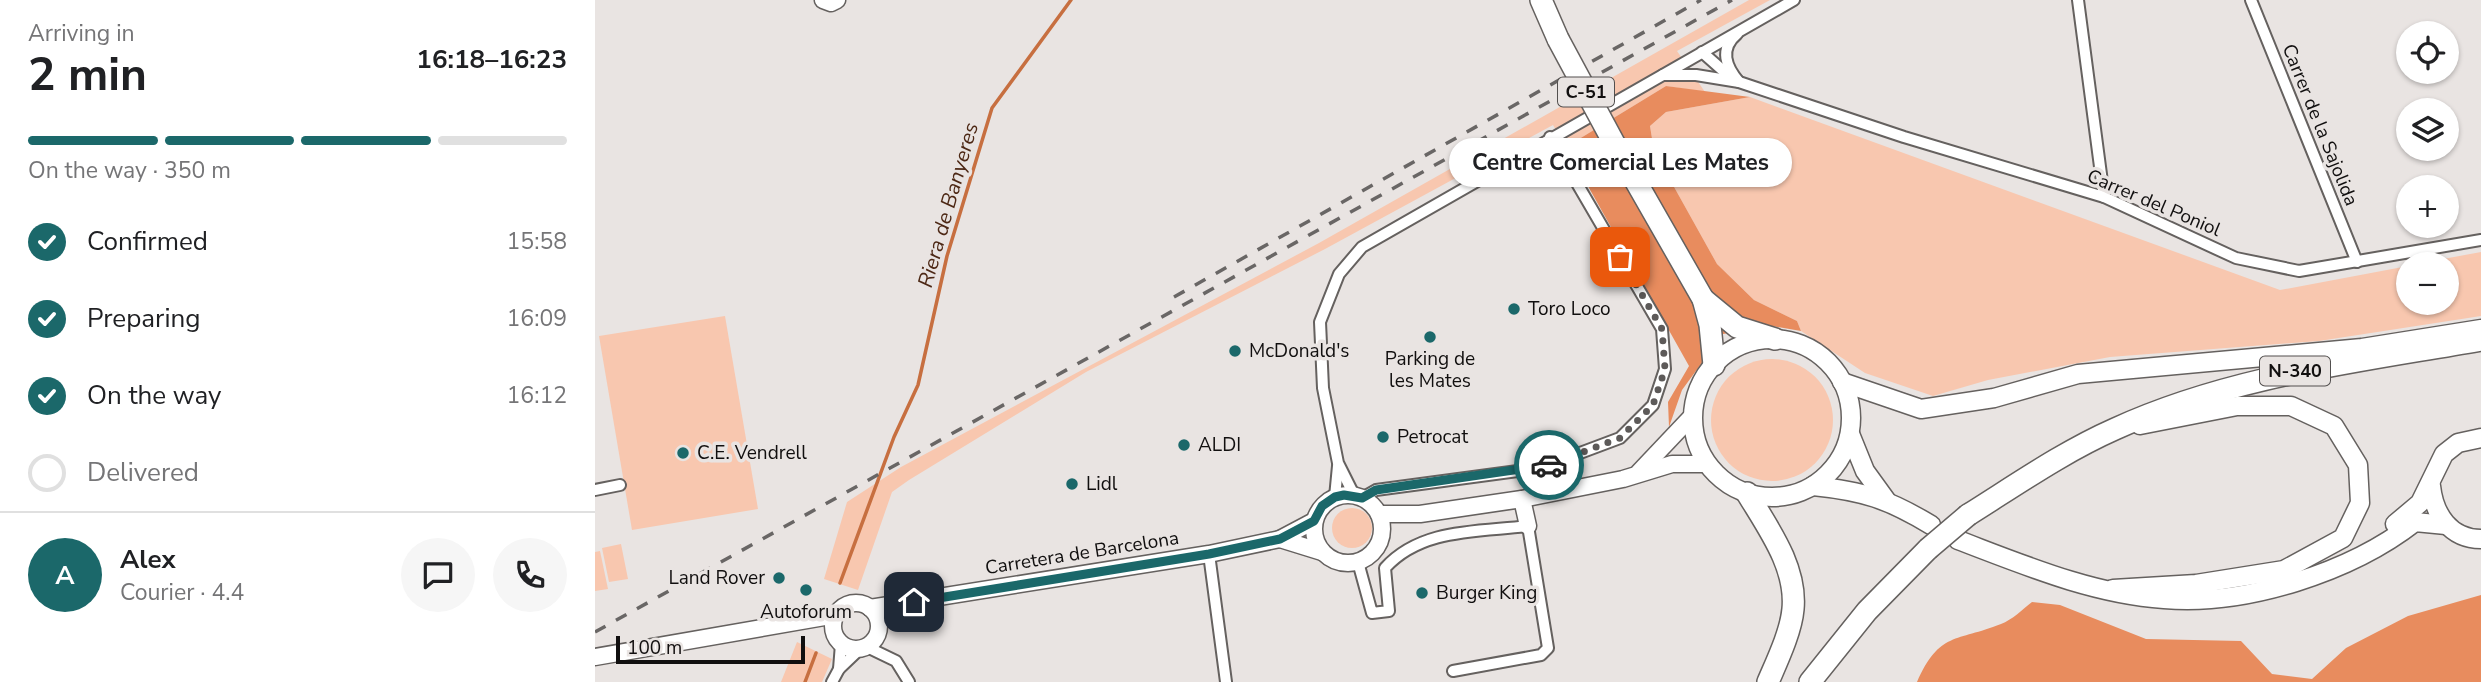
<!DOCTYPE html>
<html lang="en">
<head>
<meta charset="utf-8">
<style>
	:root { --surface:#fff; --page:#f6f6f6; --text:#202124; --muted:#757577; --line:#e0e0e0; --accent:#1b686a }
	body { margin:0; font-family:"Nunito Sans",sans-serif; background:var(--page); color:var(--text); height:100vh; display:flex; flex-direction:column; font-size:26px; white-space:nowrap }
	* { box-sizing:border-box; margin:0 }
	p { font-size:23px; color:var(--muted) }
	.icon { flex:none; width:38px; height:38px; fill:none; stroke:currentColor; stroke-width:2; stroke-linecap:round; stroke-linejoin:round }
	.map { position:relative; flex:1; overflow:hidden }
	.side { display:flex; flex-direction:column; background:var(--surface); width:595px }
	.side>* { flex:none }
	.tools { position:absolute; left:1801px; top:21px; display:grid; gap:14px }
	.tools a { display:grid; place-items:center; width:63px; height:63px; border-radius:50%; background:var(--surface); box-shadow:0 2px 5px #0004; font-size:35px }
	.scale { position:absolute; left:21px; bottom:18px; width:189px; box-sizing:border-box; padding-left:7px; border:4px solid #110f0f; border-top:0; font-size:19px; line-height:24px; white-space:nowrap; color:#110f0f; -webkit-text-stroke:5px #e9e4e2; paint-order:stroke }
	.pin { position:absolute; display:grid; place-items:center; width:60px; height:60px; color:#fff; margin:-30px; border-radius:14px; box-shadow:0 4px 10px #0006 }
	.courier { position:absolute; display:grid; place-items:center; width:70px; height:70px; margin:-35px; border:5px solid #1b686a; border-radius:50%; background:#fff; color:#222; box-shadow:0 2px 9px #0007 }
	.bubble { position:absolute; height:49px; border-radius:24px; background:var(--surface); box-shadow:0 2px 5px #0004; font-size:23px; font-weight:700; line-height:49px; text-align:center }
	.headline em { font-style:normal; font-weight:700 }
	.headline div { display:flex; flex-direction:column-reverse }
	.headline { display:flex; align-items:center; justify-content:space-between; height:119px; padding:0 28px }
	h1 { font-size:46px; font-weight:700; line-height:52px }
	.bar { display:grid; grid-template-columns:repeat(4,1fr); gap:10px 7px; align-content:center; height:84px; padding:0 28px }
	.bar i { height:9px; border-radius:5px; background:var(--line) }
	.bar .active { background:var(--accent) }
	.bar p { grid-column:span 4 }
	.line { display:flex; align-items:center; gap:18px; padding:0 28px; border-top:2px solid var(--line) }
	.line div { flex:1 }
	.round { display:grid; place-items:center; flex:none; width:74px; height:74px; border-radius:37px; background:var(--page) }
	ol { padding:0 28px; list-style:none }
	li { display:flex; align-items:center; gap:21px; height:77px }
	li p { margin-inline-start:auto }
	li .icon { padding:7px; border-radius:50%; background:var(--accent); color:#fff; stroke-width:4 }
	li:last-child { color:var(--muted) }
	li i { width:38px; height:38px; border:4px solid var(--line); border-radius:50% }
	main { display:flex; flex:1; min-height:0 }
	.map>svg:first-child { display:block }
	.green { fill:#f8c7af }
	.forest { fill:#e88c5e }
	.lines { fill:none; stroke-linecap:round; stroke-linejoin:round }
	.stream { stroke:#c76f40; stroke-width:3.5 }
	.street-casing { stroke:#65615f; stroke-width:14 }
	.secondary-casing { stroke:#65615f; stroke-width:19 }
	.primary-casing { stroke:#65615f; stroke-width:21 }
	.highway-casing { stroke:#65615f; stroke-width:24 }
	.street { stroke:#fff; stroke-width:10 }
	.secondary { stroke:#fff; stroke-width:16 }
	.primary { stroke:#fff; stroke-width:18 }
	.highway { stroke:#fff; stroke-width:21 }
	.rail { stroke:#696665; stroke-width:3.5; stroke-dasharray:12 12; stroke-linecap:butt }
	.highway-bridge-casing { stroke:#65615f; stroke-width:24; stroke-linecap:butt }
	.highway-bridge { stroke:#fff; stroke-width:21 }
	.done { stroke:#5d5a59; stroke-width:7; stroke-dasharray:0 12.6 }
	.route { stroke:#1b686a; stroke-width:9 }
	.poi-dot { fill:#1b686a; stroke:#e9e4e2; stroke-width:2.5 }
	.labels { text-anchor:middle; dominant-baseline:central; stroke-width:7; stroke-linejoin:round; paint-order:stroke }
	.shield { fill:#e9e4e2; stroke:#524f4e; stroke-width:2 }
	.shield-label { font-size:18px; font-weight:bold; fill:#110f0f }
	.street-label { font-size:19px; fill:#110f0f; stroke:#e9e4e2 }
	.poi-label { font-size:19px; fill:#110f0f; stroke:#e9e4e2; text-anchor:start }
	.water-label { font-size:21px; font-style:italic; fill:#4d2815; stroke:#e9e4e2 }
</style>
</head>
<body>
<main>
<section class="side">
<div class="headline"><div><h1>2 min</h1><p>Arriving in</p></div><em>16:18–16:23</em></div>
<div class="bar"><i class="active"></i><i class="active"></i><i class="active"></i><i></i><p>On the way · 350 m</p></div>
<ol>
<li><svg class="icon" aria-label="check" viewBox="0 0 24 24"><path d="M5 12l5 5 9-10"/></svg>Confirmed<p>15:58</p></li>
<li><svg class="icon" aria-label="check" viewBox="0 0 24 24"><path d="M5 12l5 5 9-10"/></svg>Preparing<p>16:09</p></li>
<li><svg class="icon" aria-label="check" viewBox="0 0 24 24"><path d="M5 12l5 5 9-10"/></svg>On the way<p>16:12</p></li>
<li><i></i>Delivered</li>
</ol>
<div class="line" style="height:126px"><b class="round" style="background:var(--accent);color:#fff">A</b><div><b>Alex</b><p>Courier · 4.4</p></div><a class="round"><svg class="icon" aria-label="chat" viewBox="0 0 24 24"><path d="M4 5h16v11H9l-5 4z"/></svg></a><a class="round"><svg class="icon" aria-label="phone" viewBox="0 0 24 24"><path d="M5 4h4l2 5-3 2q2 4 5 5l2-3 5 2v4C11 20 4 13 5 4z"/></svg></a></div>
</section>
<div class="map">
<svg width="1886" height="682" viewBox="0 0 1886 682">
	<rect width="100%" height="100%" fill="#e9e4e2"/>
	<g class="green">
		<polygon points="1154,0 1175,0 1082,51 1110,92 1071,86 971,147 958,125 730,249 491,372 314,480 297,492 263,590 229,579 252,502 306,467 724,243"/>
		<polygon points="1155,97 1685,290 1813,266 1813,303 1852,303 1852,264 1821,264 1886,252 1886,316 1724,341 1515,357 1393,380 1338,396 1270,373 1206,331 1202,321 1159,300 1122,264 1059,151 1055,126 1071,112"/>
		<polygon points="130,316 163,509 37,530 4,336"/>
		<circle cx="1177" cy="420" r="61"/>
		<circle cx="757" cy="528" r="20"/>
		<polygon points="26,544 33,579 14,582 7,548"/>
		<polygon points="5,551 13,589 0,591 0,552"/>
		<polygon points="202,642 237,659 227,682 186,682"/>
	</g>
	<g class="forest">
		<polygon points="1071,86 1155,97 1071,112 1055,126 1059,151 1122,264 1159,300 1202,321 1206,331 1177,326 1128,334 1087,390 1074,427 1073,402 1094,366 971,147"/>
		<path d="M1886 595V682H1322C1345 631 1361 642 1406 624 1417 620 1428 609 1437 602L1465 605 1551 639 1646 641 1677 674 1717 679 1751 648 1813 616Z"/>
	</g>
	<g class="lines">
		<g class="stream">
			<polyline points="245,583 299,437 323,385 352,256 397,108 476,0"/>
			<polyline points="210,682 221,653"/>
		</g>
		<defs>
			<g id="street">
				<polyline points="1483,0 1509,197"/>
				<polyline points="1656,0 1762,262"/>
				<path d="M1142 34C1124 49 1131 67 1144 82"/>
				<polyline points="1107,52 1133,75"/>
				<polyline points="1068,75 1101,75 1144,82 1309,137 1509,197 1641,258 1704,271 1886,240"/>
				<polyline points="0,490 25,485"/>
				<polyline points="759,495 743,463 728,388 725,322 744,274 767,247 1199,0"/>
				<polyline points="740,497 743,466"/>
				<polyline points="767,498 781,490 945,468 1025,438 1058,405 1070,369 1067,329 955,137"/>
				<polyline points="614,554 631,682"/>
				<path d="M763 562 777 613 794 611 790 568C826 528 883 532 933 526L953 648 946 655 858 671"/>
				<polyline points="272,647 301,661 314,682"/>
				<polyline points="244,669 246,644"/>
				<polyline points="237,682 244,669 265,649"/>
			</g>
			<g id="secondary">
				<polyline points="228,0 236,3 242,0"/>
				<polyline points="1044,472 1098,415"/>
				<circle cx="753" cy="529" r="34"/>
				<polyline points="927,499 933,526"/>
				<polyline points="784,514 825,514 927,499 1028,479 1077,464 1113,464"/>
				<polyline points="685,539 727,552"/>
				<circle cx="261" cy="626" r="23"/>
				<polyline points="275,608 614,554 685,539 719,521"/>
				<polyline points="0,657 241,615"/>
			</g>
			<g id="primary">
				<circle cx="1177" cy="418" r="79"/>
				<polyline points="1247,382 1326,409 1399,398 1483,374 1767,348 1886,329"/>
				<polyline points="1255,434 1270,471 1291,500"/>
				<path d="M1218 486C1268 491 1293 499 1336 525"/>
				<path d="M1836 486C1839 514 1855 539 1886 539"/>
				<polyline points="1800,524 1825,503 1849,454 1863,443 1886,438"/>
				<path d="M1363 540C1429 565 1497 594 1569 599 1651 606 1756 572 1820 522L1851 525"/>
				<polyline points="1518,589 1601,584 1689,570 1748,538 1765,503 1763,465 1739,426 1696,406 1642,406 1545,425"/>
			</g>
			<g id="highway">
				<polyline points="946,0 963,39"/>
				<polyline points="1020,145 1108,299 1115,325 1119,365"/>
				<polyline points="1108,299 1142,327 1180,339"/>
				<path d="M1152 493C1173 528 1202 567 1198 609 1196 632 1182 661 1173 682"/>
				<path d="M1373 515C1421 485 1468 452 1520 429 1636 376 1761 362 1886 340"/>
				<polyline points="1215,682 1272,611 1333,549"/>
			</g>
		</defs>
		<use href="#street" class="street-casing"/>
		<use href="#secondary" class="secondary-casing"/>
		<use href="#primary" class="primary-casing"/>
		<use href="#highway" class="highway-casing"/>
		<use href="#street" class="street"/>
		<use href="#secondary" class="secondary"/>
		<use href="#primary" class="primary"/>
		<use href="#highway" class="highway"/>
		<g class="rail">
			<polyline points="579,297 1106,0"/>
			<polyline points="0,632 1137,0"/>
		</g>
		<defs>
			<g id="highway-bridge">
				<polyline points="963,39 1020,145"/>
				<polyline points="1333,549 1373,515"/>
			</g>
		</defs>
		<use href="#highway-bridge" class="highway-bridge-casing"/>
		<use href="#highway-bridge" class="highway-bridge"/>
	</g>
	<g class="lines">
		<polyline class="done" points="954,465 1025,438 1058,405 1070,369 1067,329 1025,257"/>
		<polyline class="route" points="319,602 614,554 685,539 719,521 727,506 740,497 749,495 767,498 781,490 954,465"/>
	</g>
	<g class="poi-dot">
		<circle cx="919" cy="309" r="7"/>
		<circle cx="835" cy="337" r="7"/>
		<circle cx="640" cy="351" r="7"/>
		<circle cx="788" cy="437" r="7"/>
		<circle cx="589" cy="445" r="7"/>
		<circle cx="88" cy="453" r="7"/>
		<circle cx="477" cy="484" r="7"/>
		<circle cx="184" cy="578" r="7"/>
		<circle cx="211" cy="590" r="7"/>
		<circle cx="827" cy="593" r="7"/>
	</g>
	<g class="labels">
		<g class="shield">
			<rect x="963" y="77.5" width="56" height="29" rx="5"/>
			<rect x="1665" y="356.5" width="70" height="29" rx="5"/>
		</g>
		<g class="shield-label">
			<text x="991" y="92">C-51</text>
			<text x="1700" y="371">N-340</text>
		</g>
		<g class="street-label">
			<text transform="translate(1725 125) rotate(68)">Carrer de la Sajolida</text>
			<text transform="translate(1559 203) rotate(23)">Carrer del Poniol</text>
			<text transform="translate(487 553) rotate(-9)">Carretera de Barcelona</text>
		</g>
		<g class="poi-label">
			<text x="933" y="309">Toro Loco</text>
			<text x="654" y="351">McDonald's</text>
			<text x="835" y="359" text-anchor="middle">Parking de<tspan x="835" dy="22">les Mates</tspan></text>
			<text x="802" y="437">Petrocat</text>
			<text x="603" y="445">ALDI</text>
			<text x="102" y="453">C.E. Vendrell</text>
			<text x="491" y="484">Lidl</text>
			<text x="170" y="578" text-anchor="end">Land Rover</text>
			<text x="841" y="593">Burger King</text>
			<text x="211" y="612" text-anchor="middle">Autoforum</text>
		</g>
		<g class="water-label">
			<text transform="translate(353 205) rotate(-74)">Riera de Banyeres</text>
		</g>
	</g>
</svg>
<div class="tools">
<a><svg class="icon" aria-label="locate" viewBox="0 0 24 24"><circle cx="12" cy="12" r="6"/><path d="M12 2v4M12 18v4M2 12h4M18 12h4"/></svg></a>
<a><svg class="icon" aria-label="layers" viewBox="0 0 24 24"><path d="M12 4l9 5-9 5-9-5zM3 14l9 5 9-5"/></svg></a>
<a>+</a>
<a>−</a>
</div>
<div class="scale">100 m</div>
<div class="pin" style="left:1025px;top:257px;background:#ea580c"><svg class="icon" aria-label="bag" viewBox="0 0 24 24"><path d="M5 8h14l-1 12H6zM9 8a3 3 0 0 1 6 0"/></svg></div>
<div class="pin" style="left:319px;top:602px;background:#1f2937"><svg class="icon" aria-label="home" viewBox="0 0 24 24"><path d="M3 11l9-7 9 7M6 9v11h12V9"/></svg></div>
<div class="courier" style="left:954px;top:465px"><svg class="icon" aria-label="car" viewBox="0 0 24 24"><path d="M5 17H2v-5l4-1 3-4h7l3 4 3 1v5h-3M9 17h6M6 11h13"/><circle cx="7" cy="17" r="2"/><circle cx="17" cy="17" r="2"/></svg></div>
<div class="bubble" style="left:854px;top:138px;width:343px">Centre Comercial Les Mates</div>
</div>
</main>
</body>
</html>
